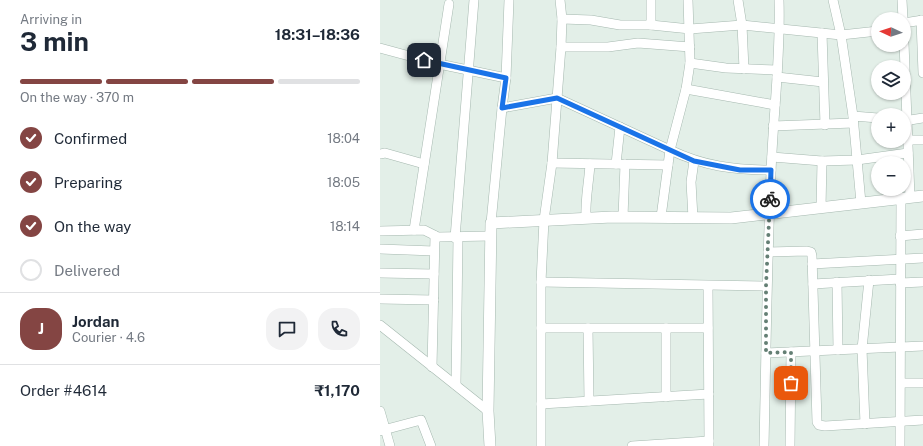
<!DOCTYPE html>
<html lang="en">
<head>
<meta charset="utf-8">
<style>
	:root { --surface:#fff; --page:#f2f2f3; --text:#1f2937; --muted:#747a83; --line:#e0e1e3; --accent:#844543 }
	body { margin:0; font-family:"Public Sans",sans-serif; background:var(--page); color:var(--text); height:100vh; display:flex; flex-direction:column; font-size:15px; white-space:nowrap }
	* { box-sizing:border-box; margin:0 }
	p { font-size:13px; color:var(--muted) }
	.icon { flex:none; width:22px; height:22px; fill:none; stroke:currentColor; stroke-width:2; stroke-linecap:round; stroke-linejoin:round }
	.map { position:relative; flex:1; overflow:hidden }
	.sheet { display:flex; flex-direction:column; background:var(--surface); width:380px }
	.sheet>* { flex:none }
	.needle { width:26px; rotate:273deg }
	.buttons { position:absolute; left:491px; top:12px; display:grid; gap:8px }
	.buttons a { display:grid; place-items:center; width:40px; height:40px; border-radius:50%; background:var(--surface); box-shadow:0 1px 3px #0004; font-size:20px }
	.pin { position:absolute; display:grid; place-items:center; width:34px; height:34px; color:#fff; margin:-17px; border-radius:8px; box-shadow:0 2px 6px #0006 }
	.courier { position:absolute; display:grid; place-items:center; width:40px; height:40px; margin:-20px; border:3px solid #1a73e8; border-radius:50%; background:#fff; color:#222; box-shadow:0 1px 5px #0007 }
	.summary em { font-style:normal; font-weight:700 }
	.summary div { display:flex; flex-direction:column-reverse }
	.summary { display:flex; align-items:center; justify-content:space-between; height:68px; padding:0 20px }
	h1 { font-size:26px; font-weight:700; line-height:30px }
	.bar { display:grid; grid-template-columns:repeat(4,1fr); gap:6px 4px; align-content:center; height:48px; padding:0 20px }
	.bar i { height:5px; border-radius:3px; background:var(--line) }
	.bar .active { background:var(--accent) }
	.bar p { grid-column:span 4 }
	.line { display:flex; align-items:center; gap:10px; padding:0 20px; border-top:1px solid var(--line) }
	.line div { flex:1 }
	.round { display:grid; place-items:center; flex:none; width:42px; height:42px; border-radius:16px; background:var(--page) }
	ol { padding:0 20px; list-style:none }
	li { display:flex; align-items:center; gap:12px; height:44px }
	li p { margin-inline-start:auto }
	li .icon { padding:4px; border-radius:50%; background:var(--accent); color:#fff; stroke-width:4 }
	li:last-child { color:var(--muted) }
	li i { width:22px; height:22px; border:2px solid var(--line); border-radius:50% }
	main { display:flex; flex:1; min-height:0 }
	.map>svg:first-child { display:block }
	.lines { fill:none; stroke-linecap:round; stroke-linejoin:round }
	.minor-casing { stroke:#a5b8af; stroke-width:10 }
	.tertiary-casing { stroke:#a5b8af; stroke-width:12 }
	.minor { stroke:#fff; stroke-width:9 }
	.tertiary { stroke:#fff; stroke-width:11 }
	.done { stroke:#647f74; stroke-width:4; stroke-dasharray:0 7.2 }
	.route { stroke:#1a73e8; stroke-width:5 }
</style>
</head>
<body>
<main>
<section class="sheet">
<div class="summary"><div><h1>3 min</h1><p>Arriving in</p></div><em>18:31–18:36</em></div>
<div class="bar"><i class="active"></i><i class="active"></i><i class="active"></i><i></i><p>On the way · 370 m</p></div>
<ol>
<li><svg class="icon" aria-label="check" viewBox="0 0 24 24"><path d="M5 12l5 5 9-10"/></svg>Confirmed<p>18:04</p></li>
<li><svg class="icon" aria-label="check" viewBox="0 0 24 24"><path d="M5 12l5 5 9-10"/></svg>Preparing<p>18:05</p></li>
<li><svg class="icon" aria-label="check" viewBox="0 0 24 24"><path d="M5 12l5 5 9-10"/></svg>On the way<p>18:14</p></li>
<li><i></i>Delivered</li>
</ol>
<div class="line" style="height:72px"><b class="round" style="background:var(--accent);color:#fff">J</b><div><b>Jordan</b><p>Courier · 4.6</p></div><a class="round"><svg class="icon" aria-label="chat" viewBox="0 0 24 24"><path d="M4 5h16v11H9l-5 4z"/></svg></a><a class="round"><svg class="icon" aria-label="phone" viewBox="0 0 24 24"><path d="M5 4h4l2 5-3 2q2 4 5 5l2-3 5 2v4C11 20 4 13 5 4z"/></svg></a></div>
<div class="line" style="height:52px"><div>Order #4614</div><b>₹1,170</b></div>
</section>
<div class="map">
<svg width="543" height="446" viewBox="0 0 543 446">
	<rect width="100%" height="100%" fill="#e3efe8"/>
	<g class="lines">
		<defs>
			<g id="minor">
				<path d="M308 0 310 63 306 89 290 150C324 166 353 170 391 170"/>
				<polyline points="358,0 362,25 364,69"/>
				<polyline points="453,0 461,35 498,31"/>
				<polyline points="522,0 523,19"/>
				<polyline points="182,19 211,20 240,25 271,25 310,29 362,25 461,35 473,116 481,203"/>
				<polyline points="541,20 543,73"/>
				<polyline points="524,23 543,20"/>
				<polyline points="271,25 271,0"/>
				<polyline points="442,33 445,125"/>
				<polyline points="524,43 530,197"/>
				<polyline points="181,47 228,47 258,43 310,47"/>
				<polyline points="0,48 59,64 126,78 122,108 177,98 290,150 281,217"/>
				<polyline points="310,63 346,68 397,70"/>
				<polyline points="397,77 443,82"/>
				<polyline points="126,78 129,0"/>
				<polyline points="306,89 395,105"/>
				<polyline points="473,116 498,118"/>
				<polyline points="524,121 543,118"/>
				<polyline points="393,126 473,123"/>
				<polyline points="527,140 543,140"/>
				<polyline points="0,154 5,153 44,164"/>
				<polyline points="392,157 442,161 477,160 528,153"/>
				<polyline points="172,163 288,165"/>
				<polyline points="236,164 240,127"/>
				<polyline points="441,208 442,161"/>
				<polyline points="243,217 245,164"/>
				<path d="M206 218C205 199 209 182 210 164"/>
				<polyline points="313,218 311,182 314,161"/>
				<polyline points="111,223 122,108"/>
				<polyline points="34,230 69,4"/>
				<polyline points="0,231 44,230 58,237 111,236"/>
				<polyline points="520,236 543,234"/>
				<polyline points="75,238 94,0"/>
				<polyline points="0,249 54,251"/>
				<polyline points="388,252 427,251 431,252 432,256 437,422 439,425 445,426 543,420"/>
				<polyline points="432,264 543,258"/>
				<polyline points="0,273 54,274"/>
				<polyline points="161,282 386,286"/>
				<polyline points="457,282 458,350"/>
				<polyline points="520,283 543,282"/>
				<polyline points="433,284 520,279"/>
				<polyline points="328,286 329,441"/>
				<polyline points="0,299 54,300"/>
				<polyline points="0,325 108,411"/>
				<polyline points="161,328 328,328"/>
				<polyline points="208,328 209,401"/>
				<polyline points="286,328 286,397"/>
				<polyline points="386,353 543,346"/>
				<polyline points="52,367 55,236"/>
				<polyline points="521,383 543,383"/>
				<polyline points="76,385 78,238"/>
				<polyline points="161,404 329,394"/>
				<polyline points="0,411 10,446"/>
				<polyline points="485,424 482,349 489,280"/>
				<polyline points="0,431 41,420 51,446"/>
				<polyline points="161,446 161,282 164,220 172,163 181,47 182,19 180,0"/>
				<polyline points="252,446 329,441 329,446"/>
				<path d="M384 446C386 355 387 264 391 173 393 115 401 58 399 0"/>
				<polyline points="410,446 411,352"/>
				<polyline points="520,446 521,198"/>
			</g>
			<polyline id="tertiary" points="110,446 108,411 111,223 232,217 351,218 543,196"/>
		</defs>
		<use href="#minor" class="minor-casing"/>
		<use href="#tertiary" class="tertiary-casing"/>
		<use href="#minor" class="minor"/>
		<use href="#tertiary" class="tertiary"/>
	</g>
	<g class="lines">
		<polyline class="done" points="390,199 386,286 386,353 411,352 411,383"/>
		<polyline class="route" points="44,60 126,78 122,108 177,98 314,161 360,170 391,170 390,199"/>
	</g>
</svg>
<div class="buttons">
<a><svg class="needle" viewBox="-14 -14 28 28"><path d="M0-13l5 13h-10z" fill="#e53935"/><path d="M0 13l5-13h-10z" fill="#747a83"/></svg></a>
<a><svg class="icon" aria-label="layers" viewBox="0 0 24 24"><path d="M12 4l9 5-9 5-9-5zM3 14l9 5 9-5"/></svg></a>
<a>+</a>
<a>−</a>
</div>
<div class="pin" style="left:411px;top:383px;background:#ea580c"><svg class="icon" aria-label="bag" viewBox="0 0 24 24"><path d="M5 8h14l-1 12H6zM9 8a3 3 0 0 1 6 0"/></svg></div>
<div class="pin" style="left:44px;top:60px;background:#1f2937"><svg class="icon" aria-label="home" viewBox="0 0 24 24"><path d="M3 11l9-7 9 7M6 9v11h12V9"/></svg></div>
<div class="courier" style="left:390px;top:199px"><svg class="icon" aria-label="bike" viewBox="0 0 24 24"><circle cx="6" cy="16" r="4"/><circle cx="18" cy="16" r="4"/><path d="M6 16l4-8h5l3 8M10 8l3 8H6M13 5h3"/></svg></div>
</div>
</main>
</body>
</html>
